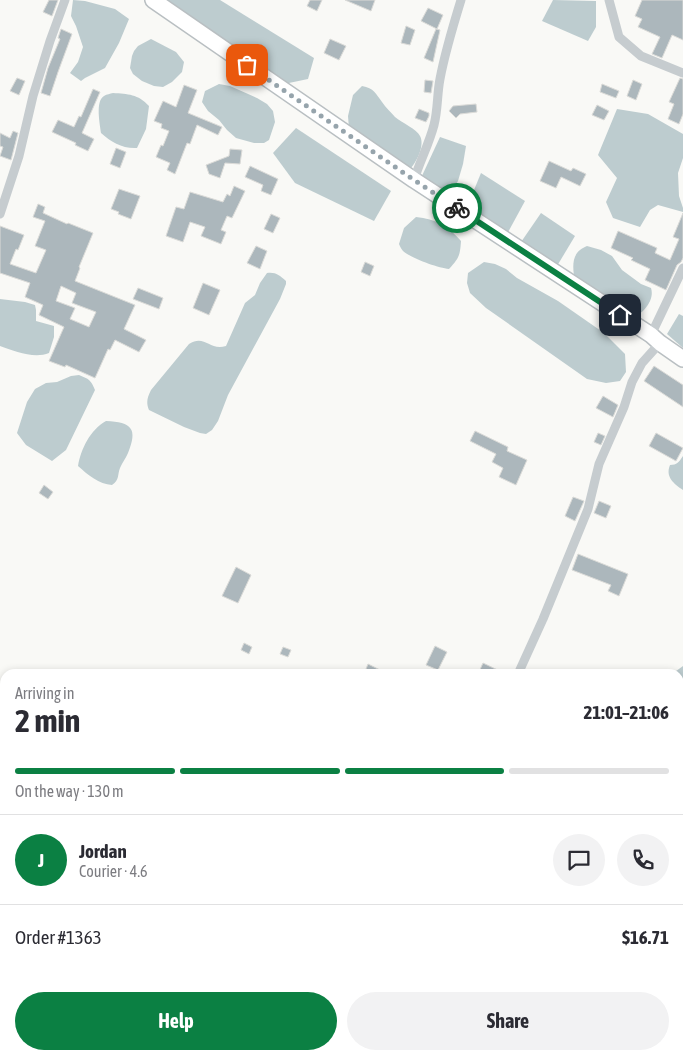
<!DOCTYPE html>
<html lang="en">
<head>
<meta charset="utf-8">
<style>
	:root { --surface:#fff; --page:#f2f2f3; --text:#2b2b33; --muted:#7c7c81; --line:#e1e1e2; --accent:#0b8043 }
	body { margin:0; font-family:"Asap Condensed",sans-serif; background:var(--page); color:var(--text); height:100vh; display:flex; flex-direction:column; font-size:19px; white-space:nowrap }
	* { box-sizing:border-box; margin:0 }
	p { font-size:16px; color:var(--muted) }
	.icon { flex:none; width:28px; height:28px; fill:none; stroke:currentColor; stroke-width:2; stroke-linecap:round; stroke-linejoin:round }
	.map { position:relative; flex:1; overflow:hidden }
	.sheet { position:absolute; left:0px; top:669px; width:684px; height:391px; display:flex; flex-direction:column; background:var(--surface); border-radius:15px 15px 0 0; box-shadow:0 2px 8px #0003 }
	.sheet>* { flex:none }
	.pin { position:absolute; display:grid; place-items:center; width:42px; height:42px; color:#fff; margin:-21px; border-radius:10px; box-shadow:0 2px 8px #0006 }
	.courier { position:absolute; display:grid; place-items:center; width:50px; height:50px; margin:-25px; border:4px solid #0b8043; border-radius:50%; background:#fff; color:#222; box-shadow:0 1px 6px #0007 }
	.overview em { font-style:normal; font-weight:700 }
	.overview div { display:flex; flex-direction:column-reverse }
	.overview { display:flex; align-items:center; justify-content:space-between; height:85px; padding:0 15px }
	h1 { font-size:32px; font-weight:700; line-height:38px }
	.bar { display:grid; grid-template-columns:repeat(4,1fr); gap:8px 5px; align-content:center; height:60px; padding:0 15px }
	.bar i { height:6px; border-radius:4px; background:var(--line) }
	.bar .on { background:var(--accent) }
	.bar p { grid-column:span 4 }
	.line { display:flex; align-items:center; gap:12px; padding:0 15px; border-top:1px solid var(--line) }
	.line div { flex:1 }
	.round { display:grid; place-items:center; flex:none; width:52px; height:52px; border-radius:26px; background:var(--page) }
	.button { display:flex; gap:10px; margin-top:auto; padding:10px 15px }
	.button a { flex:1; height:58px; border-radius:30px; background:var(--accent); color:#fff; font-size:20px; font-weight:700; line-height:58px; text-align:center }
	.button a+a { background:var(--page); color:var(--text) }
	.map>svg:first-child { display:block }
	.water { fill:#bdcccf }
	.building { fill:#acb7bc; stroke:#dbdbd8; fill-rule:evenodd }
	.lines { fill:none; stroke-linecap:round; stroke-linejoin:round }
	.primary-casing { stroke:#b9bfc2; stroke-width:18 }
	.street { stroke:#c6cccf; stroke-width:9 }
	.primary { stroke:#fff; stroke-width:15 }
	.done { stroke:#96a4ac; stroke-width:5; stroke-dasharray:0 9 }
	.route { stroke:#0b8043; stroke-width:6 }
</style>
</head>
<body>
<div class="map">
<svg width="683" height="1059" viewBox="0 0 683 1059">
	<rect width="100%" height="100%" fill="#f9f9f6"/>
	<g class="water">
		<polygon points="73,0 85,1 115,9 129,19 119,43 105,68 85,78 81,81 70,73 78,62 83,47 76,26 71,16"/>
		<polygon points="158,0 220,0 314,58 308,79 284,84"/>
		<polygon points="553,0 596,1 596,27 588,41 542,21"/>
		<polygon points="151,39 176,52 184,62 182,72 172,82 163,87 154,86 142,81 133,74 130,68 132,56 134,51 138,46"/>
		<polygon points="219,84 230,86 257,98 267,104 273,111 275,122 269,140 264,143 254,143 236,138 227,130 219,120 208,111 202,102 205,91"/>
		<path d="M362 86C374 88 376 94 382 102 386 108 391 112 395 117 402 123 417 129 420 136 425 145 417 161 411 168H406L349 129 348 116 353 95Z"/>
		<path d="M113 93C128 94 138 94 149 106L146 129 137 148C123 149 111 142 101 133 100 124 95 101 104 96 107 94 110 94 113 93Z"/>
		<polygon points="617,109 648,114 683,134 683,158 678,173 679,196 683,208 683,212 658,205 650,210 640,227 613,218 606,202 617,178 598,155"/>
		<polygon points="296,128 391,191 374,221 295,183 273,153"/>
		<polygon points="440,137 466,146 463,164 458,181 447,197 421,178"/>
		<polygon points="481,173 525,201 507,234 467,207"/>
		<polygon points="541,213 575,236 557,266 519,245"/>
		<path d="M416 217C436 219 448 226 461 241 460 256 459 258 449 269 438 268 411 258 403 251 401 249 400 246 399 244L404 228Z"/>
		<path d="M587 246 601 250 612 256 622 270 641 284 651 288C655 300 643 314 632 318L575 281C573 271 571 257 580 250 582 248 585 247 587 246Z"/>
		<polygon points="484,262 495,264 506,269 517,278 558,301 604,333 625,354 626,372 620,381 606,383 587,379 486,308 470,293 467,283 468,273"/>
		<path d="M267 273C276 272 279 275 286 281V284L280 299 228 395 218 421 212 430 206 434 200 433 184 427 149 410C146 403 147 398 151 390L189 344C205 334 209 351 226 346L245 303 255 295 260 283Z"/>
		<path d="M0 299 25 302 35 305 36 310V321L54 326V337L49 353C34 359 14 351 0 346Z"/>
		<polygon points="679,314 683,316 683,348 667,334"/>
		<path d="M79 375C89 379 91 380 95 390L66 450 52 461 26 445 17 433 27 402 35 389 46 383 57 382 71 376Z"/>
		<path d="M106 421C132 422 138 429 128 453 126 458 122 463 120 468 117 476 120 479 112 485 99 484 88 475 78 466 81 449 90 430 106 421Z"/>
		<path d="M683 456V490C674 484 665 477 670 465 677 465 679 462 683 456Z"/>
		<polygon points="683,666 683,691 679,688 679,674 672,674"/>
		<polygon points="0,746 5,748 5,809 0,808"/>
		<polygon points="0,814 5,814 5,899 0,911"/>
	</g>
	<g class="building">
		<polygon points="49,0 58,0 52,16 43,12"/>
		<polygon points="310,0 322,0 317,11 307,6"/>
		<polygon points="345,0 375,0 371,11"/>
		<polygon points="642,0 683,0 683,40 672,35 662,58 652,54 660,37 638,27 642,19 635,16"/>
		<polygon points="428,8 443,15 437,29 421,21"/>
		<polygon points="406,26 415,30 410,45 401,43"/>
		<polygon points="61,29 72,34 58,72 50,96 41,93 48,68 60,39 58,38"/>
		<polygon points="436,29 440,30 433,62 424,58"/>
		<polygon points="330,39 346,46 339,60 324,53"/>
		<polygon points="17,78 25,81 19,95 10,91"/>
		<polygon points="680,78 683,79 683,114 679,124 668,119 674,104 669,102"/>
		<polygon points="425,80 433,81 431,93 424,92"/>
		<polygon points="633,80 642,84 636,100 627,96"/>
		<polygon points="602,84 619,91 616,98 600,92"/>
		<polygon points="184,85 197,90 188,113 222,127 218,135 197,125 190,144 187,143 175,174 167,170 170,163 156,157 161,145 163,146 169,131 161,128 162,124 154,121 163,101 176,107"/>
		<polygon points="93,89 100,92 82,133 94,139 88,151 75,145 76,143 52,132 58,120 74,127 79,116 81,117"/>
		<polygon points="476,104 477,112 460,114 456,118 449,111 453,106"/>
		<polygon points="597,105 609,111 604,120 592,115"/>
		<polygon points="419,109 429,113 429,116 426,122 415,118"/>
		<polygon points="13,131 18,133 11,160 0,156 3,147 0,146 0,133 10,138"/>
		<polygon points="116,148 126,152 120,168 110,164"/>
		<polygon points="230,149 242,150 240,164 225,163 220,178 209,174 206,165 229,156"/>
		<polygon points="549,161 571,171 573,168 586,174 580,186 561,177 556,188 540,181"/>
		<polygon points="250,166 278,179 271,195 261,191 263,185 245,177"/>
		<polygon points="234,186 245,191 232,218 227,216 221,230 226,232 221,244 201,236 205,227 190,222 183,242 166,236 176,207 184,209 190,192 223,202 227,194 230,196"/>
		<polygon points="119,189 140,196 131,219 118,214 119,212 111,209"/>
		<path d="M38 204 45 207 43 213 67 224 68 223 93 233 79 267 80 268 75 281 135 305 124 329 146 340 139 352 115 340 110 350 108 349 95 378 66 365 65 367 49 361 64 327 39 315 43 305 25 297 30 283 0 273V226L24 235 18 250 16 249 10 264 36 273 46 250 35 246 45 221 33 217ZM61 286 76 293 72 303 96 312 89 327 70 319 75 308 56 301Z"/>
		<polygon points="683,213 683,258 681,262 677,265 666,290 645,280 650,269 631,260 633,258 611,248 618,231 657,248 655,253 670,260 679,239 673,237"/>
		<polygon points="271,214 280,218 273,233 264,229"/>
		<polygon points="256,246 267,251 260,269 247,263"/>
		<polygon points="365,262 374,266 370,276 361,272"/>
		<polygon points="203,283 220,290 209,315 193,308"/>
		<polygon points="138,288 163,298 159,309 133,299"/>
		<polygon points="654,366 683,385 683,407 644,381"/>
		<polygon points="603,396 618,405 613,417 596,408"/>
		<polygon points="475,431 508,447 507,451 527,460 516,485 499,477 503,468 492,462 496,454 470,441"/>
		<polygon points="598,433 605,436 601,445 594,442"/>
		<polygon points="656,433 683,448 676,461 649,446"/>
		<polygon points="44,485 53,492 48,499 39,493"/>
		<polygon points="573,497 584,501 575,521 565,516"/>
		<polygon points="599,501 611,506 606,518 594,513"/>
		<polygon points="578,554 628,574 619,596 608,591 611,585 572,570"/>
		<polygon points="236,567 251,575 238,603 222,596"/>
		<polygon points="244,643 252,647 249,654 241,650"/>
		<polygon points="435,646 447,652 438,670 426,665"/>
		<polygon points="283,647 291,650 288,657 280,654"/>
		<polygon points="483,663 506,674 478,674"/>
		<polygon points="368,664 388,674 364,674"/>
	</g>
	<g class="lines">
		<defs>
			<polyline id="primary" points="153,0 414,180 651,335 660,343 683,359"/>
		</defs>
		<use href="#primary" class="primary-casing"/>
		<g class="street">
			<polyline points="609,0 619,37 641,56 683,73"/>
			<path d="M414 180C420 161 429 144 434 125 438 110 437 94 440 79 445 52 453 26 461 0"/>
			<polyline points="0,214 19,156 33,96 50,41 65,0"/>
			<polyline points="651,335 683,268"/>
			<polyline points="518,674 543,619 588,509 599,464 624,407 632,382 642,363 660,343"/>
			<polyline points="437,1059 438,1055"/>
		</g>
		<use href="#primary" class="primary"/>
	</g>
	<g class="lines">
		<polyline class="done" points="247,65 414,180 457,208"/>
		<polyline class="route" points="457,208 620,315"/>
	</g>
</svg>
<div class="pin" style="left:247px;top:65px;background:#ea580c"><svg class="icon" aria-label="bag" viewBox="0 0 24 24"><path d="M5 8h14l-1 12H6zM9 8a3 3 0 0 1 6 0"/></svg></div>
<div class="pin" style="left:620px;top:315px;background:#1f2937"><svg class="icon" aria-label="home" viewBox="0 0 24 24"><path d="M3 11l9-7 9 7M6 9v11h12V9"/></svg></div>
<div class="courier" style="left:457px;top:208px"><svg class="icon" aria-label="bike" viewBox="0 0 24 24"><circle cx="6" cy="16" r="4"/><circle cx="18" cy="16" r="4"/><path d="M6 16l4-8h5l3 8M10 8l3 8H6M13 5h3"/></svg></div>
<section class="sheet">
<div class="overview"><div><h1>2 min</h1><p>Arriving in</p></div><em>21:01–21:06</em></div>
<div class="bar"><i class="on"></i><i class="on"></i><i class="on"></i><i></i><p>On the way · 130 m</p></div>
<div class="line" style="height:90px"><b class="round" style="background:var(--accent);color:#fff">J</b><div><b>Jordan</b><p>Courier · 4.6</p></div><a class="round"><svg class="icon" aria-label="chat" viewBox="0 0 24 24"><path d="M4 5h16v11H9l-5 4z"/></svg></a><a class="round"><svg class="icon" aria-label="phone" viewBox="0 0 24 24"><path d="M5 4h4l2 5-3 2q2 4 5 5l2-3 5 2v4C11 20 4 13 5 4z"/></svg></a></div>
<div class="line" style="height:65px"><div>Order #1363</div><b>$16.71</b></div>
<div class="button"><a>Help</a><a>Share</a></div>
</section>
</div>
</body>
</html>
